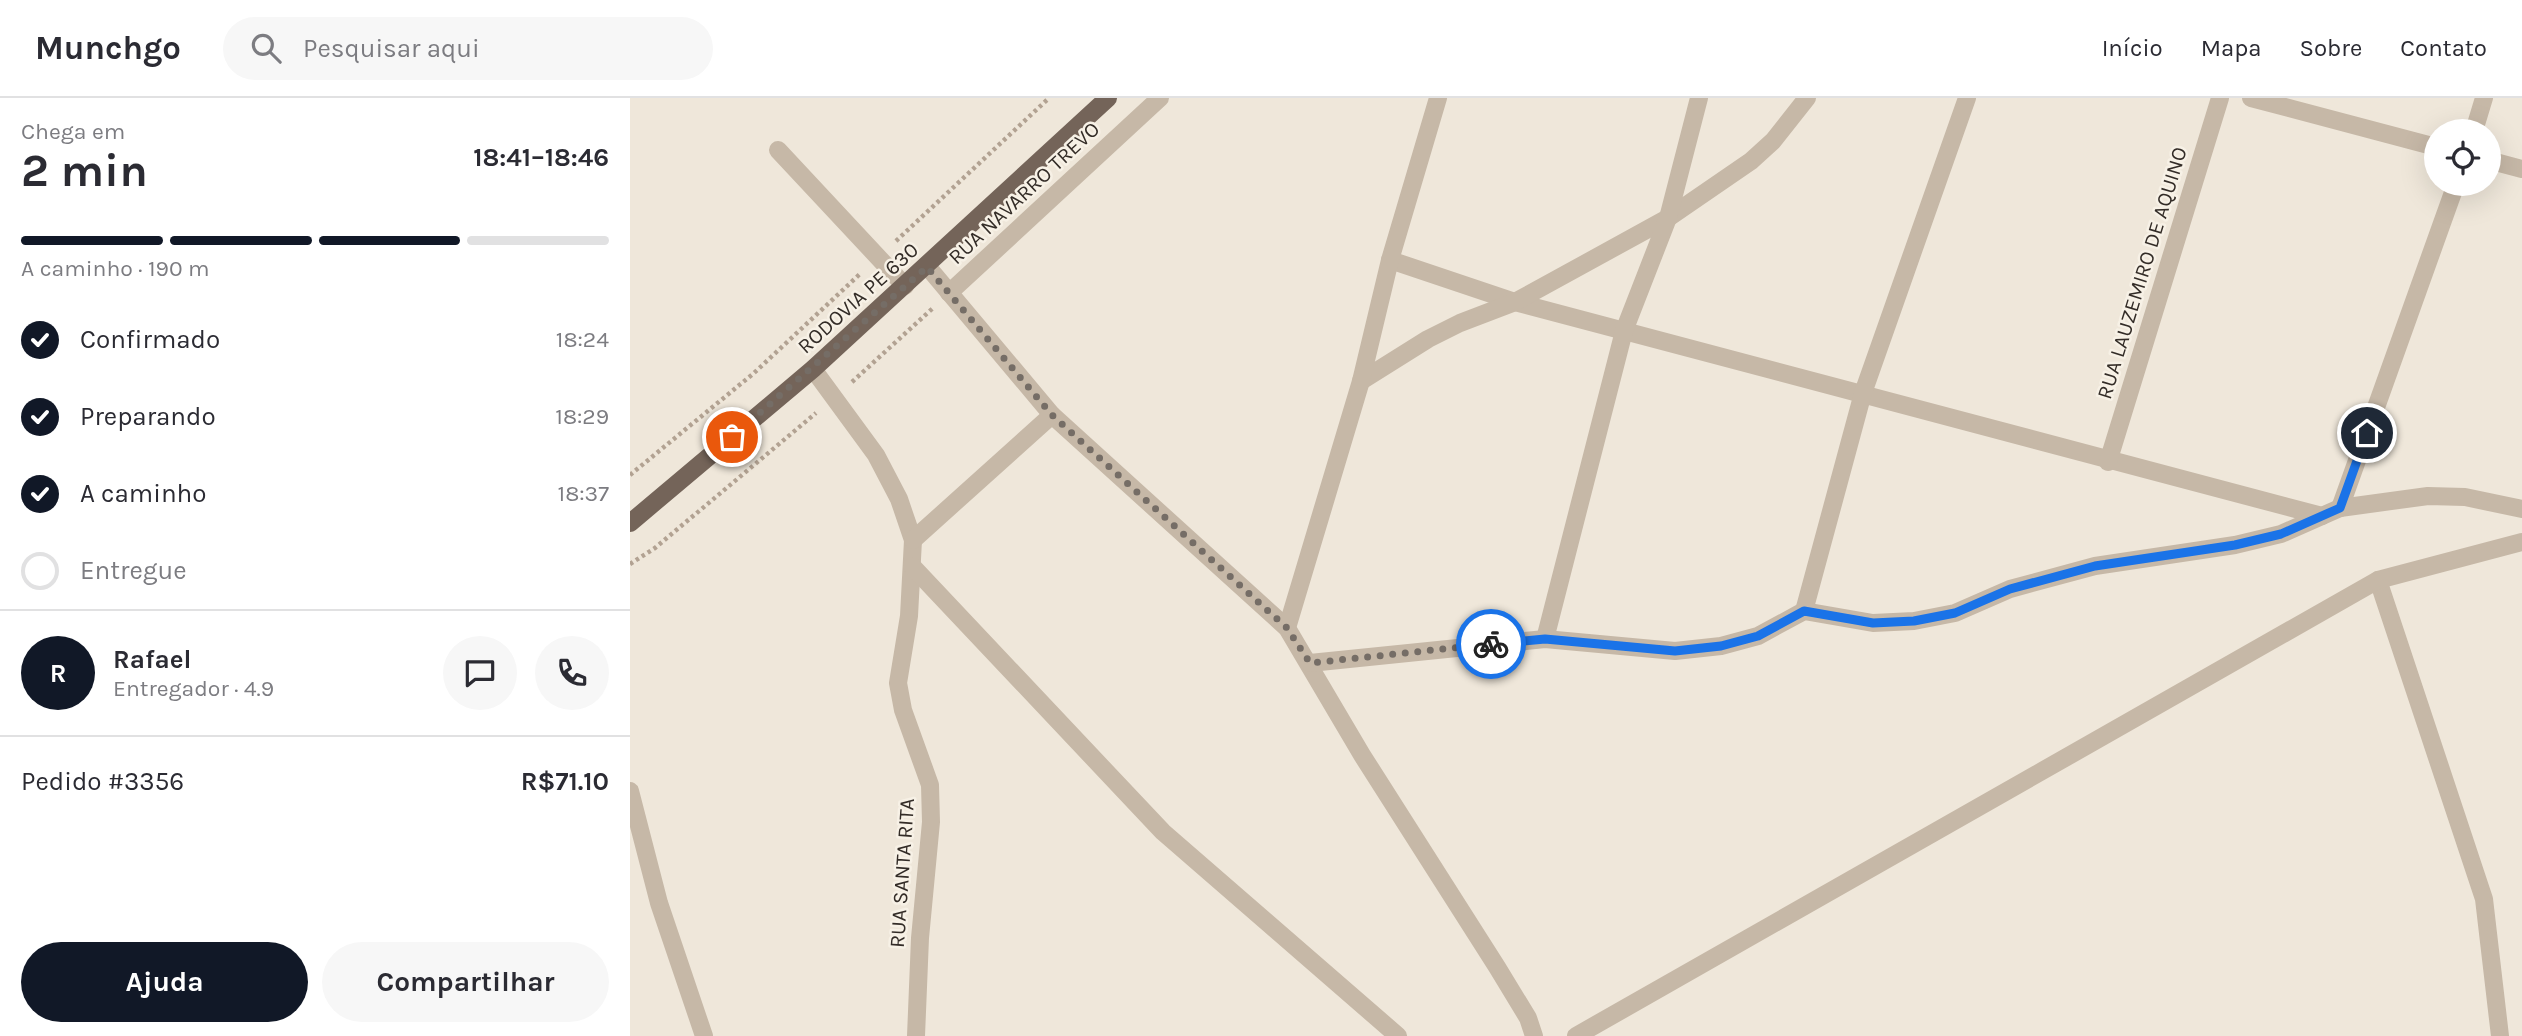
<!DOCTYPE html>
<html lang="pt">
<head>
<meta charset="utf-8">
<style>
	:root { --surface:#fff; --page:#f7f7f7; --text:#2b2b33; --muted:#7c7c81; --line:#e1e1e2; --accent:#111827 }
	body { margin:0; font-family:Karla,sans-serif; background:var(--page); color:var(--text); height:100vh; display:flex; flex-direction:column; font-size:26px; white-space:nowrap }
	* { box-sizing:border-box; margin:0 }
	p { font-size:23px; color:var(--muted) }
	.icon { flex:none; width:38px; height:38px; fill:none; stroke:currentColor; stroke-width:2; stroke-linecap:round; stroke-linejoin:round }
	.map { position:relative; flex:1; overflow:hidden }
	.drawer { display:flex; flex-direction:column; background:var(--surface); width:630px }
	.drawer>* { flex:none }
	.tools { position:absolute; left:1794px; top:21px; display:grid; gap:14px }
	.tools a { display:grid; place-items:center; width:77px; height:77px; border-radius:50%; background:var(--surface); box-shadow:0 7px 28px #0002; font-size:35px }
	.pin { position:absolute; display:grid; place-items:center; width:60px; height:60px; color:#fff; margin:-30px; border:4px solid #fff; border-radius:50%; box-shadow:0 2px 7px #0007 }
	.courier { position:absolute; display:grid; place-items:center; width:70px; height:70px; margin:-35px; border:5px solid #1a73e8; border-radius:50%; background:#fff; color:#222; box-shadow:0 2px 9px #0007 }
	.headline em { font-style:normal; font-weight:700 }
	.headline div { display:flex; flex-direction:column-reverse }
	.headline { display:flex; align-items:center; justify-content:space-between; height:119px; padding:0 21px }
	h1 { font-size:46px; font-weight:700; line-height:52px }
	.bar { display:grid; grid-template-columns:repeat(4,1fr); gap:10px 7px; align-content:center; height:84px; padding:0 21px }
	.bar i { height:9px; border-radius:5px; background:var(--line) }
	.bar .on { background:var(--accent) }
	.bar p { grid-column:span 4 }
	.line { display:flex; align-items:center; gap:18px; padding:0 21px; border-top:2px solid var(--line) }
	.line div { flex:1 }
	.round { display:grid; place-items:center; flex:none; width:74px; height:74px; border-radius:37px; background:var(--page) }
	ol { padding:0 21px; list-style:none }
	li { display:flex; align-items:center; gap:21px; height:77px }
	li p { margin-inline-start:auto }
	li .icon { padding:7px; border-radius:50%; background:var(--accent); color:#fff; stroke-width:4 }
	li:last-child { color:var(--muted) }
	li i { width:38px; height:38px; border:4px solid var(--line); border-radius:50% }
	.action { display:flex; gap:14px; margin-top:auto; padding:14px 21px }
	.action a { flex:1; height:80px; border-radius:42px; background:var(--accent); color:#fff; font-size:28px; font-weight:700; line-height:80px; text-align:center }
	.action a+a { background:var(--page); color:var(--text) }
	header { display:flex; align-items:center; gap:42px; box-sizing:border-box; height:98px; padding:0 35px; background:var(--surface); border-bottom:2px solid var(--line) }
	header strong { font-size:33px }
	nav { display:flex; gap:38px; margin-inline-start:auto; font-size:24px }
	.search { width:490px; height:63px; background:var(--page); display:flex; align-items:center; gap:18px; box-sizing:border-box; padding:0 24px; border-radius:38px; color:var(--muted); font-size:26px }
	main { display:flex; flex:1; min-height:0 }
	.map>svg:first-child { display:block }
	.lines { fill:none; stroke-linecap:round; stroke-linejoin:round }
	.path { stroke:#b2a292; stroke-width:4.5; stroke-dasharray:3.5 3.5; stroke-linecap:butt }
	.minor { stroke:#c6b8a7; stroke-width:18 }
	.major { stroke:#746459; stroke-width:18 }
	.done { stroke:#756d66; stroke-width:7; stroke-dasharray:0 12.6 }
	.route { stroke:#1a73e8; stroke-width:9 }
	.labels { text-anchor:middle; dominant-baseline:central; stroke-width:5; stroke-linejoin:round; paint-order:stroke }
	.street-label { font-size:21px; fill:#332c27; stroke:#f7f1e6 }
</style>
</head>
<body>
<header>
<strong>Munchgo</strong>
<div class="search"><svg class="icon" aria-label="search" viewBox="0 0 24 24"><circle cx="10" cy="10" r="6"/><path d="M15 15l6 6"/></svg>Pesquisar aqui</div>
<nav><a>Início</a><a>Mapa</a><a>Sobre</a><a>Contato</a></nav>
</header>
<main>
<section class="drawer">
<div class="headline"><div><h1>2 min</h1><p>Chega em</p></div><em>18:41–18:46</em></div>
<div class="bar"><i class="on"></i><i class="on"></i><i class="on"></i><i></i><p>A caminho · 190 m</p></div>
<ol>
<li><svg class="icon" aria-label="check" viewBox="0 0 24 24"><path d="M5 12l5 5 9-10"/></svg>Confirmado<p>18:24</p></li>
<li><svg class="icon" aria-label="check" viewBox="0 0 24 24"><path d="M5 12l5 5 9-10"/></svg>Preparando<p>18:29</p></li>
<li><svg class="icon" aria-label="check" viewBox="0 0 24 24"><path d="M5 12l5 5 9-10"/></svg>A caminho<p>18:37</p></li>
<li><i></i>Entregue</li>
</ol>
<div class="line" style="height:126px"><b class="round" style="background:var(--accent);color:#fff">R</b><div><b>Rafael</b><p>Entregador · 4.9</p></div><a class="round"><svg class="icon" aria-label="chat" viewBox="0 0 24 24"><path d="M4 5h16v11H9l-5 4z"/></svg></a><a class="round"><svg class="icon" aria-label="phone" viewBox="0 0 24 24"><path d="M5 4h4l2 5-3 2q2 4 5 5l2-3 5 2v4C11 20 4 13 5 4z"/></svg></a></div>
<div class="line" style="height:91px"><div>Pedido #3356</div><b>R$71.10</b></div>
<div class="action"><a>Ajuda</a><a>Compartilhar</a></div>
</section>
<div class="map">
<svg width="1892" height="938" viewBox="0 0 1892 938">
	<rect width="100%" height="100%" fill="#efe7da"/>
	<g class="lines">
		<g class="path">
			<polyline points="266,143 419,0"/>
			<polyline points="222,284 303,210"/>
			<polyline points="0,377 124,275 231,175"/>
			<polyline points="0,466 25,450 186,315"/>
		</g>
		<g class="minor">
			<polyline points="1621,0 1806,49"/>
			<polyline points="1844,33 1854,0"/>
			<polyline points="148,52 275,188"/>
			<polyline points="1858,62 1892,71"/>
			<polyline points="760,162 885,204 1692,418"/>
			<polyline points="297,168 422,317 657,530 732,657 867,869 898,920 904,938"/>
			<polyline points="319,195 530,0"/>
			<polyline points="183,271 246,357 269,401 283,442 279,518 268,585 273,612 300,687 301,724 290,840 286,938"/>
			<polyline points="731,283 798,241 830,225 885,204 1038,120 1121,63 1143,43 1177,0"/>
			<polyline points="1478,364 1590,0"/>
			<polyline points="1710,410 1826,86"/>
			<polyline points="283,442 422,317"/>
			<polyline points="282,468 533,734 768,938"/>
			<polyline points="1748,482 1854,801 1870,938"/>
			<polyline points="1174,513 1233,295 1337,0"/>
			<polyline points="657,530 731,283 760,162 808,0"/>
			<polyline points="915,541 994,233 1038,120 1069,0"/>
			<polyline points="680,565 915,541 1045,553 1091,548 1128,538 1174,513 1243,525 1284,523 1325,515 1380,491 1465,468 1605,447 1651,436 1710,410 1798,398 1835,399 1892,411"/>
			<polyline points="0,693 29,805 74,938"/>
			<polyline points="946,938 1748,482 1892,444"/>
		</g>
		<polyline class="major" points="0,425 183,271 478,0"/>
	</g>
	<g class="lines">
		<polyline class="done" points="102,339 297,169 422,317 657,530 680,565 861,546"/>
		<polyline class="route" points="861,546 915,541 1045,553 1091,548 1128,538 1174,513 1243,525 1284,523 1325,515 1380,491 1465,468 1605,447 1651,436 1710,410 1737,335"/>
	</g>
	<g class="labels">
		<g class="street-label">
			<text transform="translate(394 95) rotate(-43)">RUA NAVARRO TREVO</text>
			<text transform="translate(1512 175) rotate(-73)">RUA LAUZEMIRO DE AQUINO</text>
			<text transform="translate(228 200) rotate(-42)">RODOVIA PE 630</text>
			<text transform="translate(272 775) rotate(-86)">RUA SANTA RITA</text>
		</g>
	</g>
</svg>
<div class="tools">
<a><svg class="icon" aria-label="locate" viewBox="0 0 24 24"><circle cx="12" cy="12" r="6"/><path d="M12 2v4M12 18v4M2 12h4M18 12h4"/></svg></a>
</div>
<div class="pin" style="left:102px;top:339px;background:#ea580c"><svg class="icon" aria-label="bag" viewBox="0 0 24 24"><path d="M5 8h14l-1 12H6zM9 8a3 3 0 0 1 6 0"/></svg></div>
<div class="pin" style="left:1737px;top:335px;background:#1f2937"><svg class="icon" aria-label="home" viewBox="0 0 24 24"><path d="M3 11l9-7 9 7M6 9v11h12V9"/></svg></div>
<div class="courier" style="left:861px;top:546px"><svg class="icon" aria-label="bike" viewBox="0 0 24 24"><circle cx="6" cy="16" r="4"/><circle cx="18" cy="16" r="4"/><path d="M6 16l4-8h5l3 8M10 8l3 8H6M13 5h3"/></svg></div>
</div>
</main>
</body>
</html>
